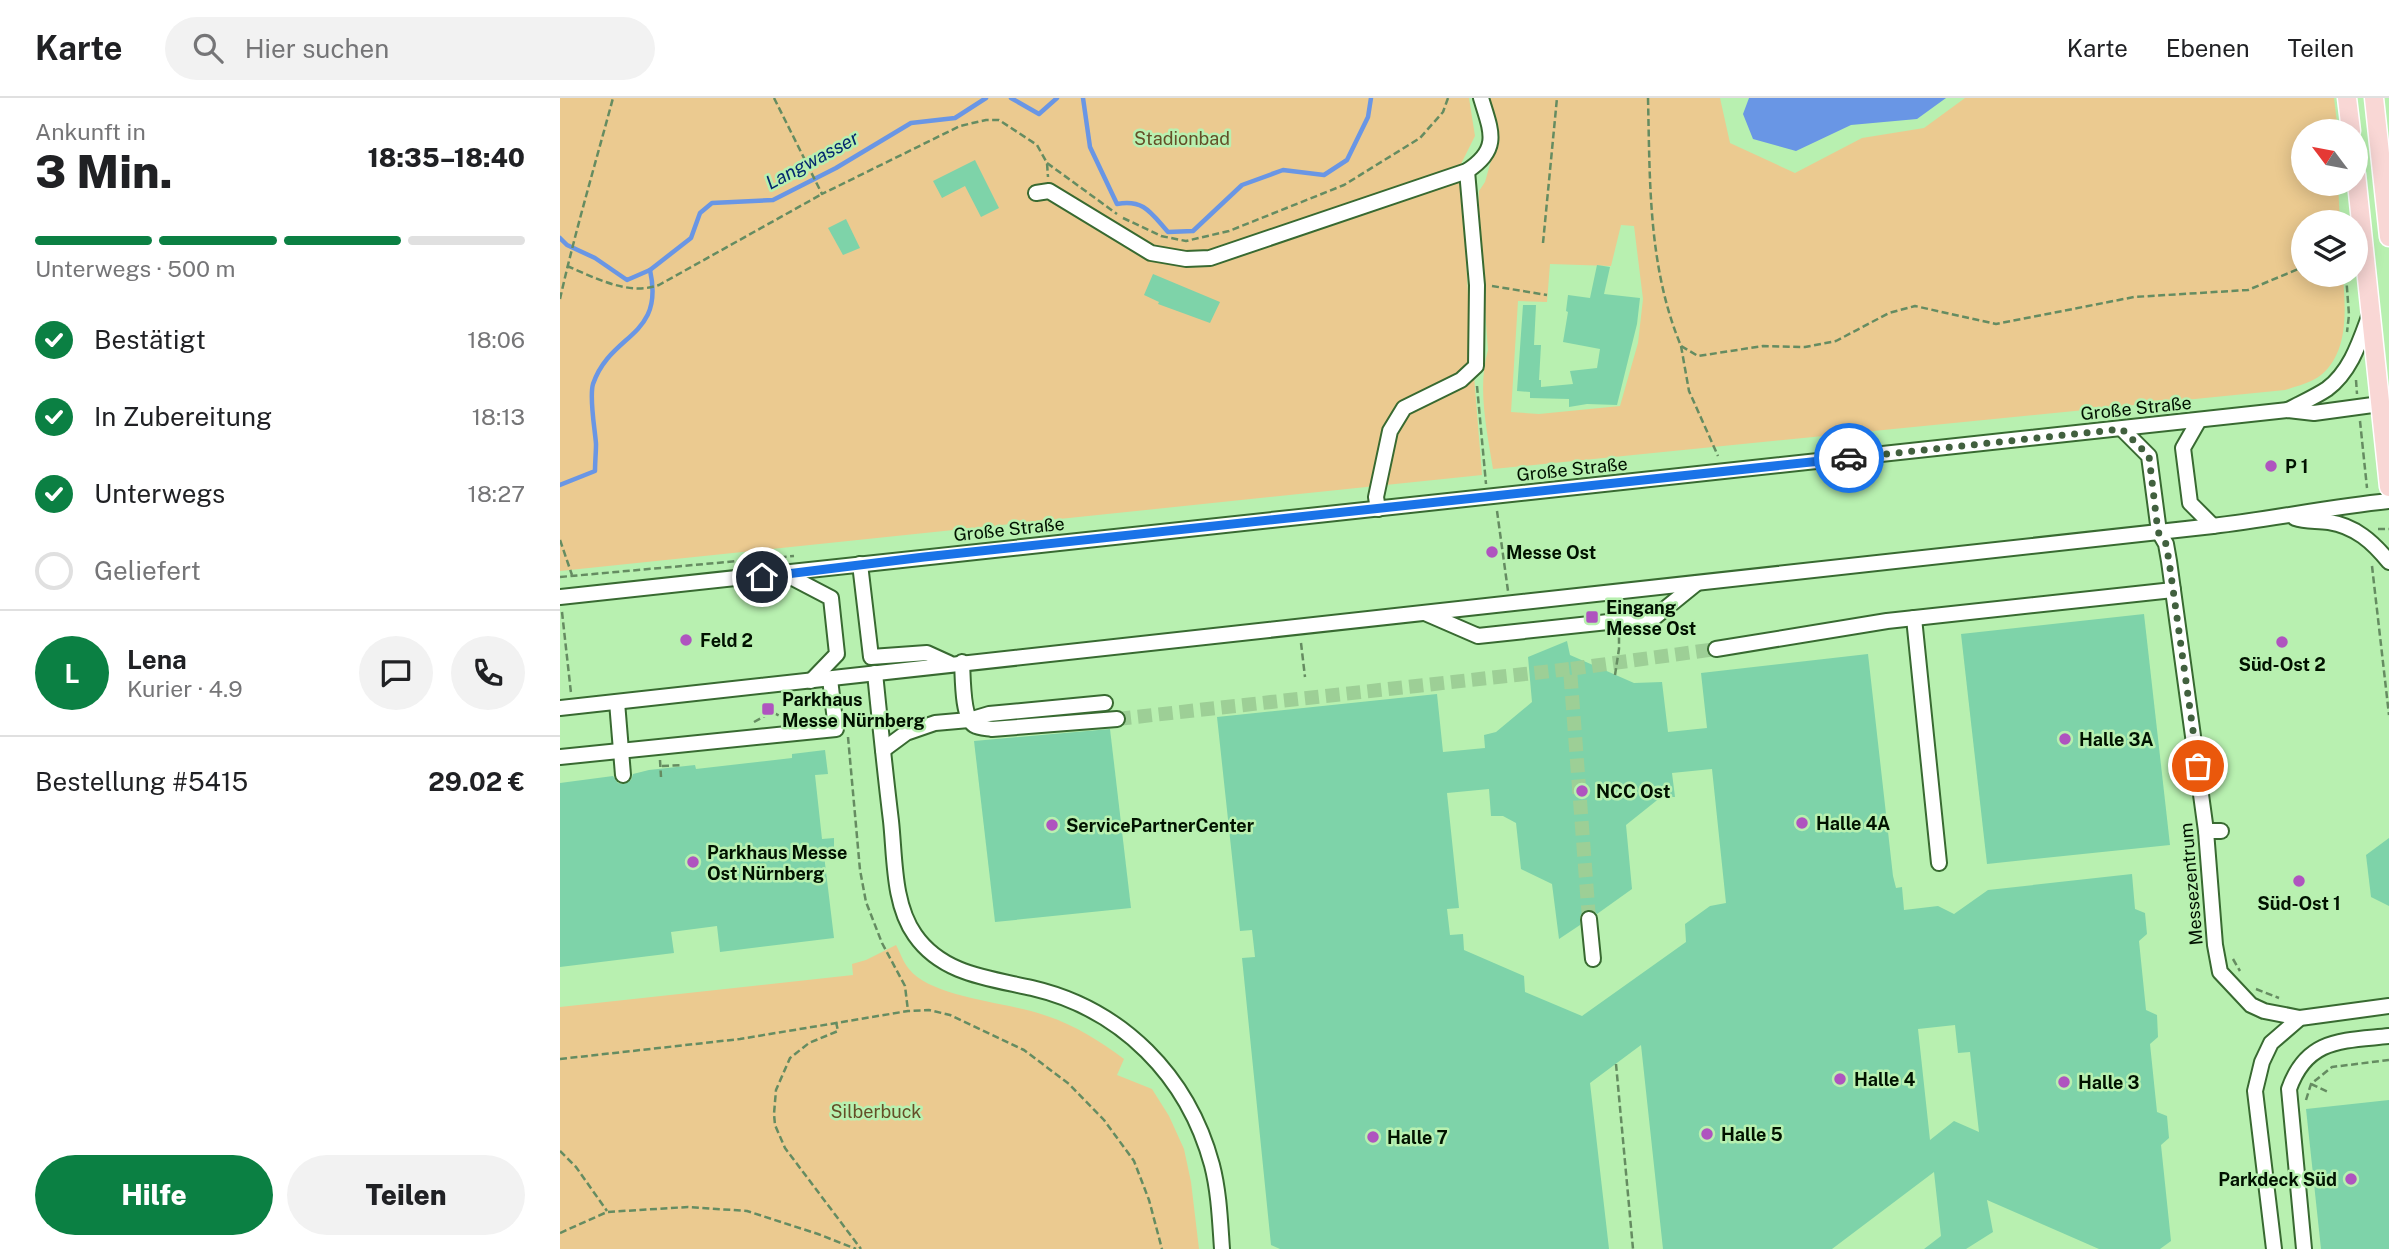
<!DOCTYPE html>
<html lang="de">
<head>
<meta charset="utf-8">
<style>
	:root { --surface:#fff; --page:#f2f2f2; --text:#202124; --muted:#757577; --line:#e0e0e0; --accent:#0b8043 }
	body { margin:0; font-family:"Public Sans",sans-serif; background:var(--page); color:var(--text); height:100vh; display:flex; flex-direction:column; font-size:26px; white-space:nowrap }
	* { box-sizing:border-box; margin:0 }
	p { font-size:23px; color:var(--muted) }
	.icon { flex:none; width:38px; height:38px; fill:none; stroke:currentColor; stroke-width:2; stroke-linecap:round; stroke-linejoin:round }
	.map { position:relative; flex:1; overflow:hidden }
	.side { display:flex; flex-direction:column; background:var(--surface); width:560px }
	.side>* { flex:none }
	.needle { width:46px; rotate:302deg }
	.fabs { position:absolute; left:1731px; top:21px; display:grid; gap:14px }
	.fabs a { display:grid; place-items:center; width:77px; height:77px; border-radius:50%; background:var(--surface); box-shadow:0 4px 18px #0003; font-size:35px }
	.pin { position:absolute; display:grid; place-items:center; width:60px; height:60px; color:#fff; margin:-30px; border:4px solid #fff; border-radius:50%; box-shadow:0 2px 7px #0007 }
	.courier { position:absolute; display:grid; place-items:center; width:70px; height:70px; margin:-35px; border:5px solid #1a73e8; border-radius:50%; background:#fff; color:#222; box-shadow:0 2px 9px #0007 }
	.headline em { font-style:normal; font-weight:800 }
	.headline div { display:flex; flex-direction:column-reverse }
	.headline { display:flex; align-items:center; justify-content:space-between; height:119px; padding:0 35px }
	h1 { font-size:46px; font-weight:800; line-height:52px }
	.bar { display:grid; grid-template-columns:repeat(4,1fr); gap:10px 7px; align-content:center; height:84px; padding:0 35px }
	.bar i { height:9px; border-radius:5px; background:var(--line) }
	.bar .on { background:var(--accent) }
	.bar p { grid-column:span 4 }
	.line { display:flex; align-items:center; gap:18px; padding:0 35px; border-top:2px solid var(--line) }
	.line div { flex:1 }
	.round { display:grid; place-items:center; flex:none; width:74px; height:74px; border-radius:37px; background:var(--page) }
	ol { padding:0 35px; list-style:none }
	li { display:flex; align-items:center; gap:21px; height:77px }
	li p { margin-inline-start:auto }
	li .icon { padding:7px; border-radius:50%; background:var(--accent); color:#fff; stroke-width:4 }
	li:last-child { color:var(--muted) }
	li i { width:38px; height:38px; border:4px solid var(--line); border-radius:50% }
	.primary-button { display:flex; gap:14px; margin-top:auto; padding:14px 35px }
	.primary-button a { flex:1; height:80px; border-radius:42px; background:var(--accent); color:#fff; font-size:28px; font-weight:800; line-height:80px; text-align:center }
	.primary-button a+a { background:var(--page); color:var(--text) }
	header { display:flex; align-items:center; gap:42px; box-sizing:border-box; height:98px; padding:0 35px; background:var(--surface); border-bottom:2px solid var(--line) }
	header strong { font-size:33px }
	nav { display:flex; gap:38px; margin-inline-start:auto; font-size:24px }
	.search { width:490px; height:63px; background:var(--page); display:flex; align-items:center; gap:18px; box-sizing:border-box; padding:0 24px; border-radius:38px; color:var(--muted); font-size:26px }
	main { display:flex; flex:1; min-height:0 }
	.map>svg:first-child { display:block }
	.green { fill:#ebca90; fill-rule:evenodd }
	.water { fill:#6996e5 }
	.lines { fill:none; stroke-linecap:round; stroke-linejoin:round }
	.stream { stroke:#6996e5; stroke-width:4.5 }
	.building { fill:#7ed3a9; fill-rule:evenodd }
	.minor-tunnel { stroke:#9dcf96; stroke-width:14; stroke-dasharray:14 7; stroke-linecap:butt }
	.minor-casing { stroke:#386a31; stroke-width:18 }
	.major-casing { stroke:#fff; stroke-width:21 }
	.path { stroke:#658c61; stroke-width:2.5; stroke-dasharray:7 3.5; stroke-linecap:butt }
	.minor { stroke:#fff; stroke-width:14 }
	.major { stroke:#f9d7d5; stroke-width:18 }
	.done { stroke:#41603e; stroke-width:7; stroke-dasharray:0 12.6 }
	.route { stroke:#1a73e8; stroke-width:9 }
	.poi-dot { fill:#af54bf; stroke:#b8f0b0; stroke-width:2.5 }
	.labels { text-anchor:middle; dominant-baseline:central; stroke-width:5; stroke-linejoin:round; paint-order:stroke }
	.park-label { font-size:18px; fill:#644e27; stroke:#b8f0b0 }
	.street-label { font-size:18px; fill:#011200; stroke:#b8f0b0 }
	.poi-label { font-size:18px; font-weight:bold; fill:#011200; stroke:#b8f0b0; text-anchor:start }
	.water-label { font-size:19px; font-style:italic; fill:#04296e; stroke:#b8f0b0 }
</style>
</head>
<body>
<header>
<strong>Karte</strong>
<div class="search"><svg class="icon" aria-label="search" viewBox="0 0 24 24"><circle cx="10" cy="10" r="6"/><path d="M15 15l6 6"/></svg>Hier suchen</div>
<nav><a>Karte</a><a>Ebenen</a><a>Teilen</a></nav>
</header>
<main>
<section class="side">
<div class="headline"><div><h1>3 Min.</h1><p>Ankunft in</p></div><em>18:35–18:40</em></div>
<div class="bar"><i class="on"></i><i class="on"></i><i class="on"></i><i></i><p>Unterwegs · 500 m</p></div>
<ol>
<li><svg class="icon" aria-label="check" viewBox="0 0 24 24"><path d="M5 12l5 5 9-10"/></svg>Bestätigt<p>18:06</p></li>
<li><svg class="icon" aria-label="check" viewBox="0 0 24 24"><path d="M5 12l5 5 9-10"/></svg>In Zubereitung<p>18:13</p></li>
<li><svg class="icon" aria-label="check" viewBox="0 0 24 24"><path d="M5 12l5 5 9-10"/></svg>Unterwegs<p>18:27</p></li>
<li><i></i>Geliefert</li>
</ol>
<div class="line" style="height:126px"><b class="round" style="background:var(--accent);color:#fff">L</b><div><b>Lena</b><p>Kurier · 4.9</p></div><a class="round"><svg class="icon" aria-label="chat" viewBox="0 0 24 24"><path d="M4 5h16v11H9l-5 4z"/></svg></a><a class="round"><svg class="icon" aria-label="phone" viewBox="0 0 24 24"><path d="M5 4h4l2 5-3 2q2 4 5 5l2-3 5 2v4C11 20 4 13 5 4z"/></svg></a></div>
<div class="line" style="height:91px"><div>Bestellung #5415</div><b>29.02 €</b></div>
<div class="primary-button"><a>Hilfe</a><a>Teilen</a></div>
</section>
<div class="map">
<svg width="1829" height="1151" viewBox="0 0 1829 1151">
	<rect width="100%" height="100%" fill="#b8f0b0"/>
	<g class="green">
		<polygon points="0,0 909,0 915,38 901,66 909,216 922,377 0,473"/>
		<path d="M928 0H1160L1170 45 1235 75 1302 40 1364 30 1405 0H1774L1778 33H1743V86H1778L1780 124H1743V177H1783C1785 209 1790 253 1761 277 1751 285 1737 288 1725 292L933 371C927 333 917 289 928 252L918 118 919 93 925 84 938 38ZM1061 127 1074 128 1083 201 1078 245 1060 308 979 316 951 314 958 203 987 204 990 166 1051 168Z"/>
		<path d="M336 847C340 854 343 864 349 871 372 900 448 904 484 917 513 926 540 943 564 961L557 977 592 991 609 1018 624 1051 631 1084 639 1151H0V909L293 877 292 866 306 862Z"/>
	</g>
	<polygon class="water" points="1189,0 1386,0 1357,21 1291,27 1236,53 1193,41 1183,16"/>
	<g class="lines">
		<g class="stream">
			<polyline points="451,0 479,16 497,0"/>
			<path d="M523 0 530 49 557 106C584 101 591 115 608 134L633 133 682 87 723 72 764 77 787 62 808 19 811 0"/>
			<polyline points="0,140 7,147 35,160 67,182 90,172 131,140 140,115 152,105 213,102 276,70 351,25 395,20 426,0"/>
			<path d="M0 387 35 373C35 364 36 355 36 346 35 331 29 300 33 286 51 234 105 240 90 172"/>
		</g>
	</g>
	<g class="building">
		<polygon points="415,62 439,110 421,119 405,88 382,100 373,83"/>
		<polygon points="286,121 300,150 283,157 268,130"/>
		<polygon points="1037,167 1050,169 1044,196 1080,200 1077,226 1057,307 1027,306 1009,309 1009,301 970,300 970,294 957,293 963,207 976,207 974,247 981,247 979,282 981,282 981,289 1013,286 1010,273 1037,270 1040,251 1003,244 1008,214 1006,213 1008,197 1030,200"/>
		<polygon points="593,176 660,204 650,225 598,206 599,204 584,197"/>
		<polygon points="1584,516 1610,747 1427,766 1401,536"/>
		<path d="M1007 543 1010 557 1074 585 1102 584 1108 634 1147 630 1141 575 1308 556 1333 778 1336 790 1342 789 1344 812 1378 808 1394 816 1428 792 1572 776 1575 811 1585 815 1587 836 1579 843 1586 912 1597 917 1598 939 1590 946 1597 1014 1607 1018 1609 1040 1601 1047 1611 1143 1600 1151H1539L1427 1102 1433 1134 1406 1151H1364L1381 1138 1374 1074 1272 1151H1103L1081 947 1030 985 1049 1151H720L711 1147 682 860 695 859 692 832 680 833 657 619 877 596 883 654 925 650 924 637 936 634 972 604 968 559ZM1152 671 1166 805 1150 808 1125 826 1126 844 1022 918 965 894 964 878 904 852 903 836 890 837 887 811 899 810 887 695 929 691 931 718H943L956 725 961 771 992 786 999 841 1020 827V818L1024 813 1032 812 1037 816 1072 791 1066 727 1101 699H1115L1112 675ZM1395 927 1398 955 1410 954 1419 1034 1394 1023 1370 1042 1358 931Z"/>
		<polygon points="550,631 571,810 435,824 414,643"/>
		<polygon points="265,652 268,676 255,677 262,741 274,740 274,757 264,757 274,840 160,854 157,828 111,834 114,855 0,869 0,685 53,678 58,685 64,686 71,682 73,676 89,672 135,667 136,671 232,660 232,656"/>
		<polygon points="1829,740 1829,808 1811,799 1806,757"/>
		<polygon points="1829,1002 1829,1151 1761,1151 1746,1011"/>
	</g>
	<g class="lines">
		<g class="minor-tunnel">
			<polyline points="557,621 1010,571"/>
			<polyline points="1029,821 1010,571 1156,551"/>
		</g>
		<defs>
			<g id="minor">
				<path d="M476 95 489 93 591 155 626 161 650 160 907 73C941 51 931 33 921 0"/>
				<path d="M1728 312C1741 305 1755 299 1767 291 1791 273 1800 243 1810 216"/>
				<polyline points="1639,322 1623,350 1630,405 1653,428"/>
				<polyline points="1562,331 1589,358 1599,434 1606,446 1609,463 1646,733 1655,847 1660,874 1691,907 1704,913 1740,920"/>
				<polyline points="818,411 816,399 830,333 844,310 901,282 916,268 917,187 907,73"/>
				<path d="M1735 420C1746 424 1757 422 1769 424 1795 428 1813 444 1829 464"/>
				<polyline points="300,466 311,559 367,555 389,565"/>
				<polyline points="227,477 271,500 277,556 251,583"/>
				<polyline points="0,499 1728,312 1754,315 1820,306 1828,307"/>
				<polyline points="865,515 918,538 1095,519 1137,485"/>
				<polyline points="1354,520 1379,765"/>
				<polyline points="1156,551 1327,523 1613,492"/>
				<path d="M402 564C403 579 402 619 414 627 419 630 426 630 432 631L557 621"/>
				<path d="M315 575C320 625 325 674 331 723 335 760 333 806 355 837 382 876 428 880 472 890 562 911 628 978 652 1067 659 1094 660 1123 662 1151"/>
				<polyline points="57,604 63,677"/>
				<path d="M0 610 1653 428C1712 421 1770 409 1829 403"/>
				<polyline points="323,652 346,635 375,625 409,622 429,616 545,605"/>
				<polyline points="0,659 276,631 270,581"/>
				<polyline points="1646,733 1661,733"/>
				<polyline points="1029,821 1033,861"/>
				<polyline points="1714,1151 1695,993 1702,964 1711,945 1740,920 1829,908"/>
				<path d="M1744 1151 1729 991C1747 940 1782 943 1829 938"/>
			</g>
			<g id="major">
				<polyline points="1787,0 1791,33"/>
				<polyline points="1814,0 1829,139"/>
				<polyline points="1796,76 1829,389"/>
			</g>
		</defs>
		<use href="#minor" class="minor-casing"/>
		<use href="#major" class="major-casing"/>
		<g class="path">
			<polyline points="214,0 262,96 400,28 426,22 439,22 477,47 487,65 488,79"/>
			<path d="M1088 0C1090 84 1088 169 1121 248L1138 258 1203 248 1245 249 1276 243 1329 215 1355 208 1436 226 1574 199 1688 192 1743 169"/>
			<polyline points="487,65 557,116"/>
			<polyline points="563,120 601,138 626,143 669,133 784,87 860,40 883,14 888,0"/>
			<polyline points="983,145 997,0"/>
			<path d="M7 168C36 180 68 198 99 187L262 96"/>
			<polyline points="1786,177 1789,217 1787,234"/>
			<polyline points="932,188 987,197"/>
			<path d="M0 201C15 134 35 67 53 0"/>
			<polyline points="1121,248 1129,293 1158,358"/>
			<polyline points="1796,282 1797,296"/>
			<polyline points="917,288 926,386"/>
			<polyline points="1800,323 1807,390"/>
			<polyline points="937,413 948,493"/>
			<polyline points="1818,431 1829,431"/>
			<polyline points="0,442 12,477"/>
			<polyline points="1812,468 1829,617"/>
			<polyline points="0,479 234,458"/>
			<polyline points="2,514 11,595"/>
			<polyline points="741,545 745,579"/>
			<polyline points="1055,577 1059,551 1059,535"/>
			<polyline points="194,624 212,614 224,620"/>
			<polyline points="288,639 300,772 306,804 322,845 345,888 348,913"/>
			<polyline points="100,662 101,679"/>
			<polyline points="102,668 123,667"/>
			<polyline points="1673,861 1680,873"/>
			<polyline points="1696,891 1719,900"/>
			<polyline points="276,924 278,933 249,945 230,960 216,992 214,1016 215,1027 225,1050 301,1151"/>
			<polyline points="0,961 180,941 348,913 369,912 390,917 464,952 509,986 544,1022 574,1063 589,1102 602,1151"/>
			<polyline points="1056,966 1073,1151"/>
			<polyline points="1751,986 1768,994"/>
			<polyline points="1746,1002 1751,986 1772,969 1829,962"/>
			<polyline points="0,1053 16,1069 47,1113"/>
			<polyline points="0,1135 47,1114 128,1109 187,1113 258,1136 296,1151"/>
		</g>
		<use href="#minor" class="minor"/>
		<use href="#major" class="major"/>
	</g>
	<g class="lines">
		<polyline class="done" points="1289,360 1562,331 1589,358 1598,434 1606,446 1609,463 1638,668"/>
		<polyline class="route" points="202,479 364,459 1289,360"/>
	</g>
	<g class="poi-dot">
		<circle cx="1711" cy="368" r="7"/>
		<circle cx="932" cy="454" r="7"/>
		<rect x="1025" y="512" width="14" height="14" rx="3.5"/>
		<circle cx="126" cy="542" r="7"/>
		<circle cx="1722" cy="544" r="7"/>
		<rect x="201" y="604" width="14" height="14" rx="3.5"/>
		<circle cx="1505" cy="641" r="7"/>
		<circle cx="1022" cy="693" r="7"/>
		<circle cx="1242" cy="725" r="7"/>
		<circle cx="492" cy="727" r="7"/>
		<circle cx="133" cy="764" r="7"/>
		<circle cx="1739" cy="783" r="7"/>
		<circle cx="1280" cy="981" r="7"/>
		<circle cx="1504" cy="984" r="7"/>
		<circle cx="1147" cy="1036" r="7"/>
		<circle cx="813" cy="1039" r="7"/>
		<circle cx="1791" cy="1081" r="7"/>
	</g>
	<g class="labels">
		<g class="park-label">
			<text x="622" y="40">Stadionbad</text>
			<text x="316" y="1013">Silberbuck</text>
		</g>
		<g class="street-label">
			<text transform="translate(1576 310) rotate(-6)">Große Straße</text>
			<text transform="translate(1012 371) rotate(-6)">Große Straße</text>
			<text transform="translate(449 431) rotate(-6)">Große Straße</text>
			<text transform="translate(1631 786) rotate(-95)">Messezentrum</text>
		</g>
		<g class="poi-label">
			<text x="1725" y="368">P 1</text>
			<text x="946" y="454">Messe Ost</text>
			<text x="1046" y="509">Eingang<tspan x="1046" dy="21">Messe Ost</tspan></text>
			<text x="140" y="542">Feld 2</text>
			<text x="1722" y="566" text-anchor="middle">Süd-Ost 2</text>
			<text x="222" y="601">Parkhaus<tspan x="222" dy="21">Messe Nürnberg</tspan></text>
			<text x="1519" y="641">Halle 3A</text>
			<text x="1036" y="693">NCC Ost</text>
			<text x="1256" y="725">Halle 4A</text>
			<text x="506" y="727">ServicePartnerCenter</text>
			<text x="147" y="754">Parkhaus Messe<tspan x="147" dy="21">Ost Nürnberg</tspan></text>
			<text x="1739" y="805" text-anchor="middle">Süd-Ost 1</text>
			<text x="1294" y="981">Halle 4</text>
			<text x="1518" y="984">Halle 3</text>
			<text x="1161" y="1036">Halle 5</text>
			<text x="827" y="1039">Halle 7</text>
			<text x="1777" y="1081" text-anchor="end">Parkdeck Süd</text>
		</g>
		<g class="water-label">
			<text transform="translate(252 62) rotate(-28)">Langwasser</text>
		</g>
	</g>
</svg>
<div class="fabs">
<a><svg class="needle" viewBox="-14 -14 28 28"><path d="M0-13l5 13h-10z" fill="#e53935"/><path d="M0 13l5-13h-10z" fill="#757577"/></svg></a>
<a><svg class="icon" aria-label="layers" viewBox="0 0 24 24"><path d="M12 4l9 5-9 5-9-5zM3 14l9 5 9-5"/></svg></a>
</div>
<div class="pin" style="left:1638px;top:668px;background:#ea580c"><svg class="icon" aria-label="bag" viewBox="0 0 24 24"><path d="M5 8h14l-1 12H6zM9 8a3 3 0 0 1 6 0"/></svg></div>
<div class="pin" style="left:202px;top:479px;background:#1f2937"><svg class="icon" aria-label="home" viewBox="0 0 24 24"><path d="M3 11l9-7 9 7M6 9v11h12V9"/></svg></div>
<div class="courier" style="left:1289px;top:360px"><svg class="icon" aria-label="car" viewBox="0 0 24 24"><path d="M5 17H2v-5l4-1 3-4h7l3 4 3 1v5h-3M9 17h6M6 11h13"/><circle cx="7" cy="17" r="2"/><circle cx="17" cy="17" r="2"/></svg></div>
</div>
</main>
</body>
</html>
